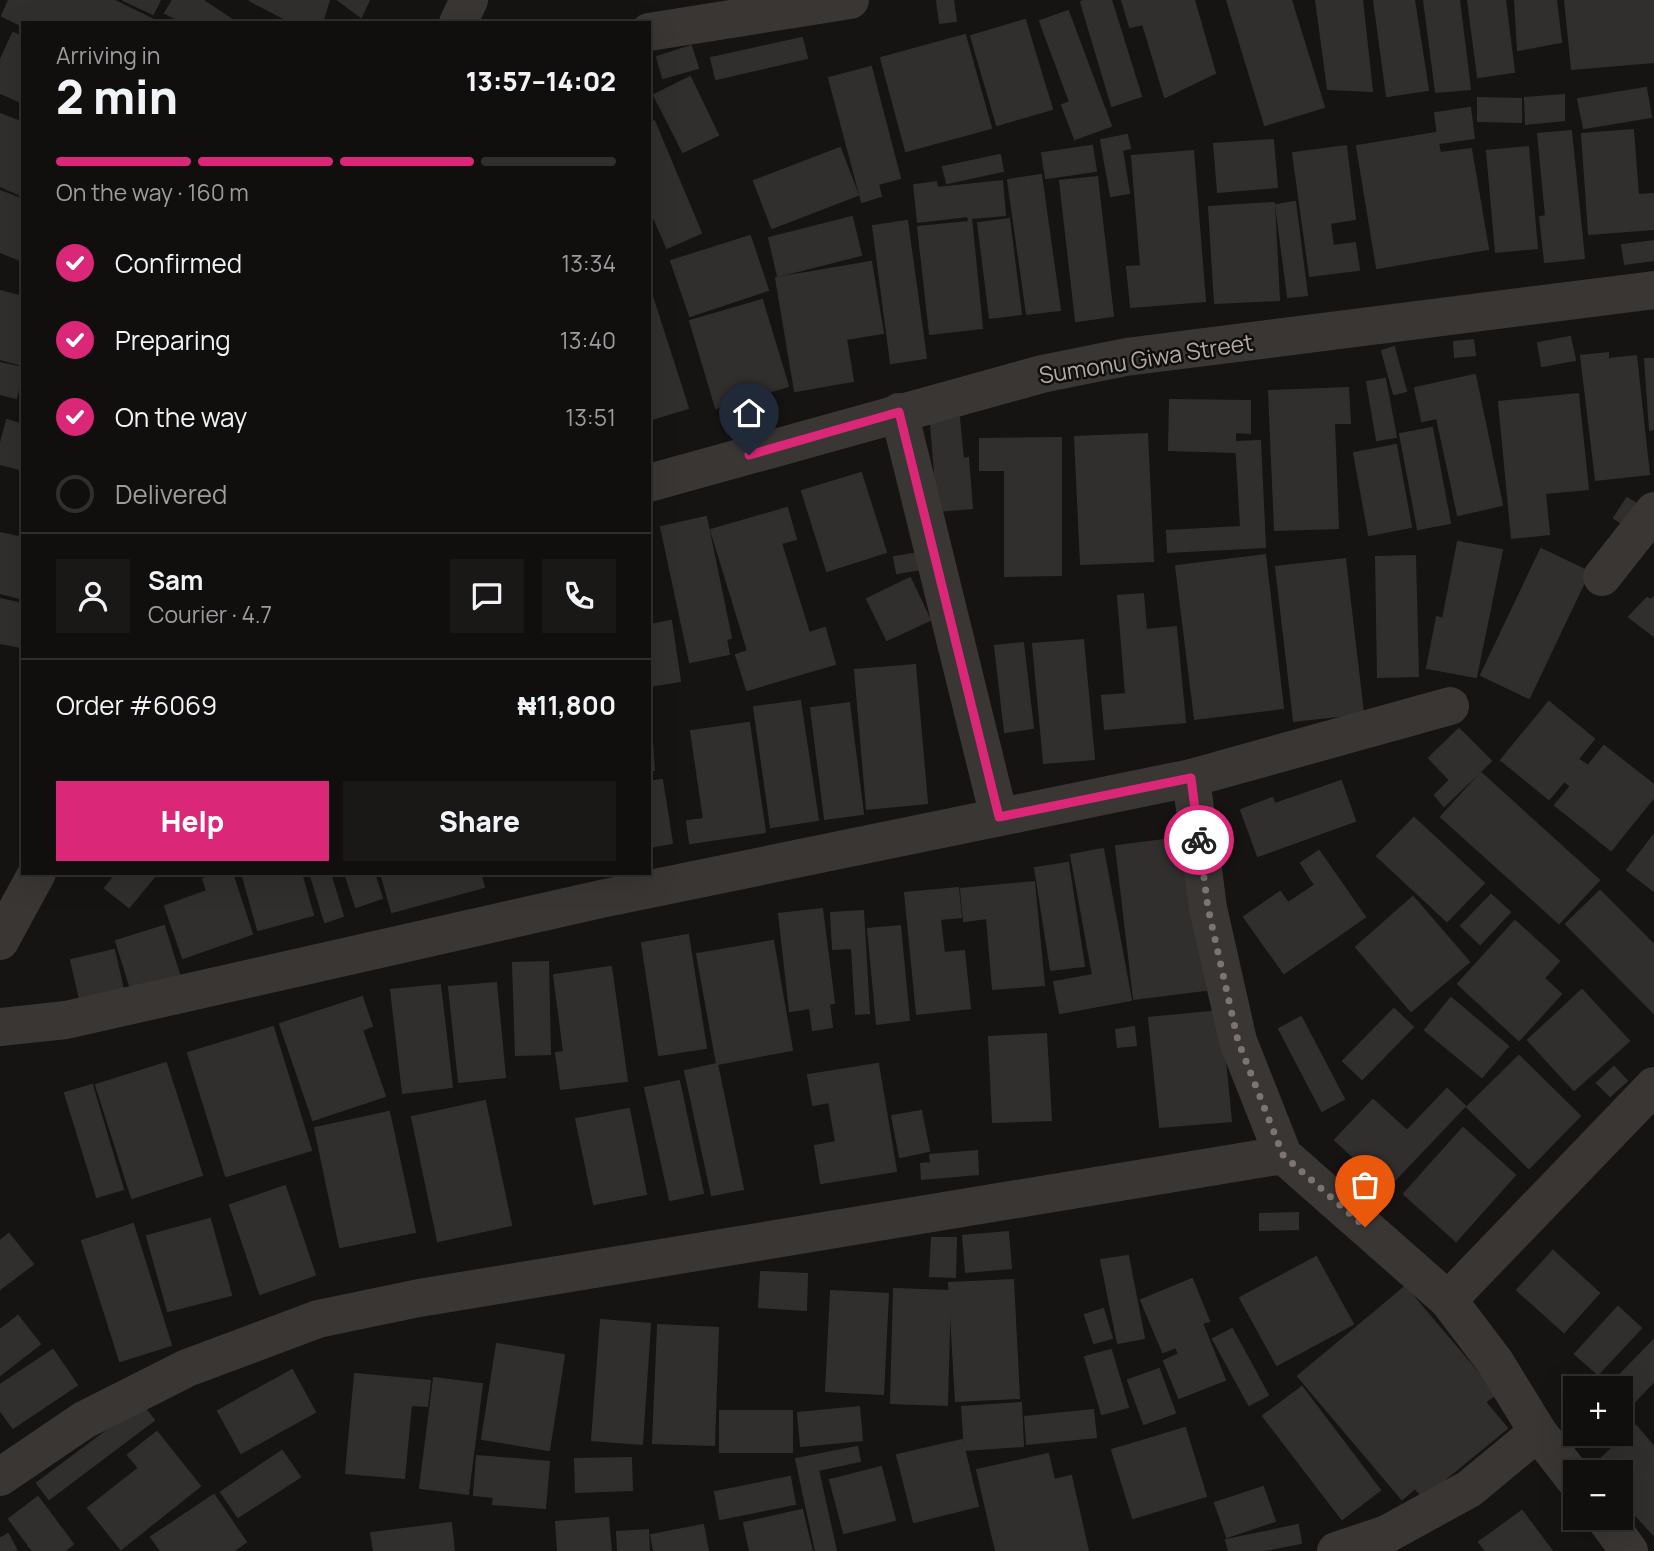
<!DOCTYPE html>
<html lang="en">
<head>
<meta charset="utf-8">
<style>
	:root { --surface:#100f0e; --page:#191817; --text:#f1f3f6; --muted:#9c9c9e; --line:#302f2e; --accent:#db2777 }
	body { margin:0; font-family:Manrope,sans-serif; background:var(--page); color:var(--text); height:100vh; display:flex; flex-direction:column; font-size:26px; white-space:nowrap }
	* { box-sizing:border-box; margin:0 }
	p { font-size:23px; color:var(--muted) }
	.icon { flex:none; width:38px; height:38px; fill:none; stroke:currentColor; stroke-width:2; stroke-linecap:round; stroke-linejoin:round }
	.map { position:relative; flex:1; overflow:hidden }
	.drawer { position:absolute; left:21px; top:21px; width:630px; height:854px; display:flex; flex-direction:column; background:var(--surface); border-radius:0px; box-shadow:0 7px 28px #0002,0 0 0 2px var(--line) }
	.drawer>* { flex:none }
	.controls { position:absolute; left:1563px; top:1376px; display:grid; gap:14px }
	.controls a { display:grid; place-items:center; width:70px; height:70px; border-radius:0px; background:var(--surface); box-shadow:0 7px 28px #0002,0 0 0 2px var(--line); font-size:35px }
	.pin { position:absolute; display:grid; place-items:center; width:60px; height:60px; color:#fff; margin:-72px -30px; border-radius:50% 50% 50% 0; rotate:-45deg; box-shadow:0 0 7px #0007 }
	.pin .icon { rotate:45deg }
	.courier { position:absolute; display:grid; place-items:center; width:70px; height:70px; margin:-35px; border:5px solid #db2777; border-radius:50%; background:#fff; color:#222; box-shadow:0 2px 9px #0007 }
	.head em { font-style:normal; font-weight:800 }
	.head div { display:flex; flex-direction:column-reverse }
	.head { display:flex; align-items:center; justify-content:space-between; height:119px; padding:0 35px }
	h1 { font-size:46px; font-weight:800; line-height:52px }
	.bar { display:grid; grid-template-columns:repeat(4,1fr); gap:10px 7px; align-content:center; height:84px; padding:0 35px }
	.bar i { height:9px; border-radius:5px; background:var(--line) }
	.bar .current { background:var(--accent) }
	.bar p { grid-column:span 4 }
	.line { display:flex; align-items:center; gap:18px; padding:0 35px; border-top:2px solid var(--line) }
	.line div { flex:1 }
	.round { display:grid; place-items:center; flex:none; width:74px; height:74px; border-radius:0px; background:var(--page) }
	ol { padding:0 35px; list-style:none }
	li { display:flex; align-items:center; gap:21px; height:77px }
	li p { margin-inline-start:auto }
	li .icon { padding:7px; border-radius:50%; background:var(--accent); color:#fff; stroke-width:4 }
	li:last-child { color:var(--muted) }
	li i { width:38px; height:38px; border:4px solid var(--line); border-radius:50% }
	.primary-button { display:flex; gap:14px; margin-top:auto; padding:14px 35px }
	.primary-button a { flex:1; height:80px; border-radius:0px; background:var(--accent); color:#fff; font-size:28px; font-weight:800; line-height:80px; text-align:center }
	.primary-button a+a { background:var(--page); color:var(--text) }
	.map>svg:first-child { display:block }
	.building { fill:#312f2e; stroke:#312f2d; stroke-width:2 }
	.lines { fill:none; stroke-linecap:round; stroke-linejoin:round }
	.minor { stroke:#393634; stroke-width:38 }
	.done { stroke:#7d7471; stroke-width:7; stroke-dasharray:0 12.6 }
	.route { stroke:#db2777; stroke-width:9 }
	.labels { text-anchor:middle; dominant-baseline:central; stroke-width:5; stroke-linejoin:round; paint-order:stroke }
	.street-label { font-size:23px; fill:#b5a8a4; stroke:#0f0f0e }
</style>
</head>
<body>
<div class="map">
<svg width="1654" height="1551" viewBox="0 0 1654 1551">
	<rect width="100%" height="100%" fill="#151413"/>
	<g class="building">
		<polygon points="9,0 113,0 160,23 23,23 23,26 2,16"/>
		<polygon points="123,0 160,0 153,14"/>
		<polygon points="173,0 202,0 237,23 185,23 165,13"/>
		<polygon points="249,0 329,0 322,23 293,23"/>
		<polygon points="338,0 369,0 361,17"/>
		<polygon points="953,0 956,21 940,23 937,1"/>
		<polygon points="1085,0 1111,0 1141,96 1112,106 1081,2"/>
		<polygon points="1122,0 1194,0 1215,73 1165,97 1143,24 1130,27"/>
		<polygon points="1227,0 1291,0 1324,107 1265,125"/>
		<polygon points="1316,0 1362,0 1372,91 1328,89"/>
		<polygon points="1374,0 1414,0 1428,90 1387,96"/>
		<polygon points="1424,0 1459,0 1470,89 1436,92"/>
		<polygon points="1468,0 1505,0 1514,72 1478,77"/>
		<polygon points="1515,0 1556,0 1561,42 1518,50"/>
		<polygon points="1565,0 1654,0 1654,62 1572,69"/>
		<polygon points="1068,11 1111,126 1075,139 1062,105 1070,102 1040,21"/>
		<polygon points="1025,20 1052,109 997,125 971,36"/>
		<polygon points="13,33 23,37 23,103 0,93 0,61"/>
		<polygon points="965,35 991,128 906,151 881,58"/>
		<polygon points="802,38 807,58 716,79 711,58"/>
		<polygon points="691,46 698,68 663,78 657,57"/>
		<polygon points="871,67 900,178 878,184 881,196 862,202 829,78"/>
		<polygon points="690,77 718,135 683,152 654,95"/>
		<polygon points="1646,88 1651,117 1584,128 1578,99"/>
		<polygon points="1564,95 1564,120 1526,124 1525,98"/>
		<polygon points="1478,98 1521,99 1521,122 1478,121"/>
		<polygon points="1470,108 1474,138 1439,143 1435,113"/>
		<polygon points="0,114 23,123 23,196 0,186"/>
		<polygon points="654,121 701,233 667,248 649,206 649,123"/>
		<polygon points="1633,130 1638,195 1654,194 1654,229 1589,234 1582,134"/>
		<polygon points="1571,131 1584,258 1545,262 1540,217 1546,216 1538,134"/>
		<polygon points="1436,133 1440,153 1471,149 1488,249 1377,268 1357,146"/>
		<polygon points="1127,135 1130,148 1122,150 1129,193 1111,196 1101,140"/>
		<polygon points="1273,140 1277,187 1218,192 1214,144"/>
		<polygon points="1092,146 1096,171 1046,178 1042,153"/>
		<polygon points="1346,146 1355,219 1330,223 1333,246 1355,243 1359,270 1310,276 1293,153"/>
		<polygon points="1528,147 1537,248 1496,252 1487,151"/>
		<polygon points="840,148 858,195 772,228 754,181"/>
		<polygon points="1193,151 1205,301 1131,307 1127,267 1141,266 1132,156"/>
		<polygon points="1000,155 1003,171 947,183 943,167"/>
		<polygon points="1041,175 1060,310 1027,314 1008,180"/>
		<polygon points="1097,177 1113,316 1076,321 1060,181"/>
		<polygon points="1002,181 1005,215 971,218 982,328 930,334 918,227 969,222 968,216 918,222 914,185 936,182 937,188"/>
		<polygon points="0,191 23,200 23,261 0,252"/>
		<polygon points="1295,202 1307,295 1288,297 1276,205"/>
		<polygon points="1274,203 1279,300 1215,303 1209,207"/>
		<polygon points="852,217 861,255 778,276 769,238"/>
		<polygon points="1009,219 1021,314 990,318 978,223"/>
		<polygon points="907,221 926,358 891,363 873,226"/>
		<polygon points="750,236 768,290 690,316 671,261"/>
		<polygon points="1654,241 1654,260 1625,264 1622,245"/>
		<polygon points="871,262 883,333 846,339 853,381 795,391 776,278"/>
		<polygon points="649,287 688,408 649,420"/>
		<polygon points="0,291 23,297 23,350 19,364 0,359"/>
		<polygon points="762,300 788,386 716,408 690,321"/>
		<polygon points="1570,337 1575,360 1542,366 1538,343"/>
		<polygon points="1473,340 1475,355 1455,357 1454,342"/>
		<polygon points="1394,347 1406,391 1394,394 1382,351"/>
		<polygon points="1608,353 1608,359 1636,356 1649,474 1596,480 1581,356"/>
		<polygon points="1645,359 1654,359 1654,429 1650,430"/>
		<polygon points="0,363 23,368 16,398 0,394"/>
		<polygon points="1475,375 1502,505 1458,515 1437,418 1422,421 1415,388"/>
		<polygon points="1385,379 1396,437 1377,440 1367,382"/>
		<polygon points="1348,388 1350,423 1334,423 1338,528 1275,530 1269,391"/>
		<polygon points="1578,394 1588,489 1545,493 1549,534 1512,538 1499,402"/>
		<polygon points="1170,400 1250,401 1250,433 1235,432 1235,452 1169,450"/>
		<polygon points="958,408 963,459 968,458 972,508 938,511 930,411"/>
		<polygon points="7,420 23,425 23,470 0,464 0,446"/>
		<polygon points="1432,428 1450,523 1418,529 1400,434"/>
		<polygon points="1147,434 1153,561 1081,564 1075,437"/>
		<polygon points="1061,438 1061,575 1005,576 1005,470 980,470 980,439"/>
		<polygon points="1260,441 1265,547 1168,552 1167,531 1241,527 1236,442"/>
		<polygon points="1396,445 1411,527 1369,535 1354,453"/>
		<polygon points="861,473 886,552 827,571 802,491"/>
		<polygon points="1627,498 1637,504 1623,524 1614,518"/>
		<polygon points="787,508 796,539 781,543 809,633 825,628 835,664 747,690 736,655 748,651 711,530"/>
		<polygon points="706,517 731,638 726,639 729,654 690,662 661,527"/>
		<polygon points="0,533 23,538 23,599 0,593"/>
		<polygon points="1458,542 1502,550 1476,677 1427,668 1437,617 1443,619"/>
		<polygon points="1541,549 1589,572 1529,698 1481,675"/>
		<polygon points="919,553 922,569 897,573 894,557"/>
		<polygon points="1265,555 1283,708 1195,719 1176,566"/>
		<polygon points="1415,556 1418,676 1378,677 1376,557"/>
		<polygon points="1345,559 1363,713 1294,721 1276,567"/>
		<polygon points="910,578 930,620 887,640 867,599"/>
		<polygon points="1143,594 1146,630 1176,627 1185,722 1105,729 1102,696 1126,694 1118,596"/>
		<polygon points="1654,597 1654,636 1629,617 1647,598 1651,600"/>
		<polygon points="0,599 23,604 21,647 0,643"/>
		<polygon points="671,621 680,681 649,686 649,625"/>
		<polygon points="1083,640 1094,759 1044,763 1033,644"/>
		<polygon points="1023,643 1033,728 1005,732 995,646"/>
		<polygon points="915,665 927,803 867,809 855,670"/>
		<polygon points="800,701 818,820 771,827 754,707"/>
		<polygon points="1549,702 1594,739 1578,759 1588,766 1604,746 1654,785 1654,797 1611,850 1555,805 1571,786 1564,781 1549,799 1501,760"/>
		<polygon points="849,703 863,814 825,819 811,708"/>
		<polygon points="650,714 654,770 649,771 649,714"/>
		<polygon points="749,723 765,832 690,843 687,821 704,819 691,731"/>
		<polygon points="1459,729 1491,761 1444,806 1435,795 1450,780 1429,758"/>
		<polygon points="1481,773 1599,880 1559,923 1441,817"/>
		<polygon points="662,780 672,843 649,847 649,782"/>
		<polygon points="1341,781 1355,821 1258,856 1241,810 1272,798 1275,804"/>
		<polygon points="1414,818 1484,883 1447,921 1377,856"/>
		<polygon points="1654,835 1654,891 1627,870"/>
		<polygon points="1187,837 1206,990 1134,999 1116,846"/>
		<polygon points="1103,849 1131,1000 1060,1013 1054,982 1093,975 1071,855"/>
		<polygon points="1319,851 1365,917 1284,973 1244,917 1280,892 1288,903 1315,885 1301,863"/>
		<polygon points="1068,863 1084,966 1051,970 1035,868"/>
		<polygon points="117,873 149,873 154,877 129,907 105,888"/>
		<polygon points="220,873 232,873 252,934 183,958 165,906 207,891 203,879"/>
		<polygon points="242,873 301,873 313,915 258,930"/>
		<polygon points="310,873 330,873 343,916 325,922"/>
		<polygon points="345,873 374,873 382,898 356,907"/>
		<polygon points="381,873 480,873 484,887 392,912"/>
		<polygon points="1034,882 1044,985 993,989 987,918 964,921 961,889"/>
		<polygon points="958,888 961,917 940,919 944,953 964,951 970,1008 917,1014 905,893"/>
		<polygon points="1600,891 1654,945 1654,1013 1566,924"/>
		<polygon points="1491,895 1510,912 1480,944 1461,926"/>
		<polygon points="1413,897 1469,962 1411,1011 1356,947"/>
		<polygon points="822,909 834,1003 829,1004 832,1027 813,1030 810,1008 790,1011 779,914"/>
		<polygon points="863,911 869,1013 856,1014 852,948 833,949 831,913"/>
		<polygon points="1515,921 1559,961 1544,978 1561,994 1519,1040 1458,984"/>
		<polygon points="164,926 179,974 131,989 116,941"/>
		<polygon points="900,926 909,1020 877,1024 868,929"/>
		<polygon points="688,935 706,1048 659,1055 642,943"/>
		<polygon points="773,941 792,1050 717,1064 697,954"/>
		<polygon points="114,950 125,998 82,1008 71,960"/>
		<polygon points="548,962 550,1054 516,1055 513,963"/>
		<polygon points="611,967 627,1081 561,1089 556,1053 564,1052 554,975"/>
		<polygon points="496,983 505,1077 459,1082 449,987"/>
		<polygon points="440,985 452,1087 403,1093 391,990"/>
		<polygon points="1582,990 1629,1041 1574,1090 1528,1040"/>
		<polygon points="362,997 372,1026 362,1030 385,1096 313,1120 280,1024"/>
		<polygon points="1451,998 1508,1046 1482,1077 1425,1030"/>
		<polygon points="1394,1009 1413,1027 1362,1079 1343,1061"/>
		<polygon points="1220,1011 1231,1121 1160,1127 1149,1018"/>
		<polygon points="1301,1017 1344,1099 1322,1111 1279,1029"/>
		<polygon points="273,1027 311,1150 226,1176 188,1053"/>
		<polygon points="1134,1027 1136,1045 1118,1047 1116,1030"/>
		<polygon points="1046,1034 1051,1120 993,1122 989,1037"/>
		<polygon points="1519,1056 1580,1116 1529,1168 1467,1107"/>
		<polygon points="166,1063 202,1175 132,1198 96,1085"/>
		<polygon points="717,1064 743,1189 712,1195 685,1071"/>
		<polygon points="878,1064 896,1171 821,1183 815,1146 836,1142 829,1102 813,1105 808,1075"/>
		<polygon points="1614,1067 1627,1081 1610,1096 1597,1083"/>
		<polygon points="679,1081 703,1193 670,1200 645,1088"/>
		<polygon points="92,1085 123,1189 97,1197 65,1093"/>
		<polygon points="1447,1089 1465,1106 1387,1188 1335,1140 1373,1100 1407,1131"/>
		<polygon points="485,1101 511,1225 438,1241 412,1117"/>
		<polygon points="629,1109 646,1194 594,1204 576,1119"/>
		<polygon points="921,1111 929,1151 900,1157 892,1116"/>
		<polygon points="389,1112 415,1232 340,1247 315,1128"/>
		<polygon points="1463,1128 1515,1175 1456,1241 1404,1194"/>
		<polygon points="977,1151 978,1174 922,1179 921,1164 931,1163 930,1155"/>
		<polygon points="285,1186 315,1275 260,1294 230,1205"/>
		<polygon points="1298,1213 1298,1229 1260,1230 1260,1214"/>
		<polygon points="210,1219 231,1295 168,1311 147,1236"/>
		<polygon points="133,1224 171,1345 120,1361 82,1241"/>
		<polygon points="1008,1232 1011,1268 966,1272 963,1236"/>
		<polygon points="9,1234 33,1264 0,1289 0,1241"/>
		<polygon points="932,1238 956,1238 955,1277 930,1276"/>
		<polygon points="1553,1251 1599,1293 1564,1332 1517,1290"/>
		<polygon points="1128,1256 1144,1338 1118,1343 1101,1260"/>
		<polygon points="1316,1257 1353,1324 1277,1365 1240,1298"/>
		<polygon points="761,1272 807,1274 806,1310 759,1307"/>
		<polygon points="1192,1279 1209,1321 1202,1323 1225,1380 1179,1398 1164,1361 1179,1354 1176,1347 1163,1352 1141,1300"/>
		<polygon points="1013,1280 1019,1398 956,1401 949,1283"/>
		<polygon points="1405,1287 1496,1394 1485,1402 1507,1428 1423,1497 1415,1488 1402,1499 1298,1376"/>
		<polygon points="894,1289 950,1291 947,1405 891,1403"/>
		<polygon points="831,1291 888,1294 883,1394 826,1391"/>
		<polygon points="1618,1307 1641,1328 1598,1374 1575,1354"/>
		<polygon points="1103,1309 1112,1338 1094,1343 1085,1315"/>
		<polygon points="18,1316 40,1344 0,1375 0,1330"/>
		<polygon points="601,1320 650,1324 642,1444 592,1440"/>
		<polygon points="658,1325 718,1328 714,1445 653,1443"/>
		<polygon points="1232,1329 1268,1395 1249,1405 1213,1339"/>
		<polygon points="1654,1340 1654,1381 1635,1401 1614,1381"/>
		<polygon points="497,1344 564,1355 549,1450 482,1439"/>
		<polygon points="53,1350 77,1385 13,1428 0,1410 0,1385"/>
		<polygon points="1111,1350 1128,1407 1102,1414 1085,1357"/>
		<polygon points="1159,1369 1175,1413 1144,1424 1128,1380"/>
		<polygon points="292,1370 315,1412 241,1453 218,1411"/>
		<polygon points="355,1374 430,1381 427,1406 411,1405 404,1478 346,1473"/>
		<polygon points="434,1378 482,1384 468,1494 420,1488"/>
		<polygon points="1302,1387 1380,1490 1342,1519 1263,1416"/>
		<polygon points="1021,1403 1023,1446 965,1450 962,1407"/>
		<polygon points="142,1405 154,1420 49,1499 37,1483"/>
		<polygon points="859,1407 862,1440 801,1446 798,1413"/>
		<polygon points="1093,1410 1096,1437 1027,1444 1025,1417"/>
		<rect x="720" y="1411" width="72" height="41"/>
		<polygon points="1636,1426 1654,1447 1654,1535 1620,1498 1620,1472 1596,1472 1592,1467"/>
		<polygon points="1185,1428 1206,1496 1133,1518 1112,1450"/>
		<polygon points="157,1432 200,1486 121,1549 88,1508 139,1468 128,1455"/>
		<polygon points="962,1440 978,1506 914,1522 897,1455"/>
		<polygon points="857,1447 860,1461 818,1470 836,1551 816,1551 796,1459"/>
		<polygon points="282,1451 300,1477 238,1517 221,1492"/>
		<polygon points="1048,1454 1054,1480 1071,1476 1088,1551 996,1551 977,1470"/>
		<polygon points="477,1456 549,1462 545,1508 493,1504 494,1497 474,1495"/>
		<polygon points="631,1458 632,1490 576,1492 575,1459"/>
		<polygon points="881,1467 895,1520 844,1533 830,1480"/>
		<polygon points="790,1477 795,1504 720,1519 715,1492"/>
		<polygon points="1263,1487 1275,1521 1227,1537 1215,1503"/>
		<polygon points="214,1495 246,1542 233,1551 161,1551 151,1537"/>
		<polygon points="38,1497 73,1544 64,1551 33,1551 9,1519"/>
		<polygon points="802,1510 812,1551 750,1551 744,1523"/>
		<polygon points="1522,1511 1552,1551 1486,1551 1479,1542"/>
		<polygon points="608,1518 611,1551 558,1551 556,1522"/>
		<polygon points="451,1523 454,1551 374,1551 371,1533"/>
		<polygon points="703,1525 708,1551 654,1551 651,1535"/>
		<polygon points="1298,1525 1301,1543 1260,1551 1229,1551 1226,1540"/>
		<polygon points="648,1530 649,1551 618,1551 617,1532"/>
		<polygon points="8,1534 17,1551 0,1551 0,1539"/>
	</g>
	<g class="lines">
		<g class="minor">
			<polyline points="458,23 469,0"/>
			<polyline points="649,32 850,0"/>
			<polyline points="899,412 999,817"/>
			<polyline points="649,483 1042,374 1126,357 1654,290"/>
			<polyline points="1602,577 1654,511"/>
			<polyline points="1191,778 1208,908 1238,1041 1283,1155 1448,1300 1495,1362 1538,1432 1575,1480"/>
			<polyline points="0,941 37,873"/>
			<polyline points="0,1027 66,1020 601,899 1191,778 1450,706"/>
			<polyline points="1448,1300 1654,1086"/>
			<polyline points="0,1477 84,1420 187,1368 318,1319 419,1298 1283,1155"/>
			<polyline points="1604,1517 1629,1551"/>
			<polyline points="1336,1551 1387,1534 1469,1489 1538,1432"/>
		</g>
	</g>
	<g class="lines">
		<polyline class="done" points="1199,840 1208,908 1238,1041 1283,1155 1365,1227"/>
		<polyline class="route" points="749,455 899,412 999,817 1191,778 1199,840"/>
	</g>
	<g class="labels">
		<g class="street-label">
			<text transform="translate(1146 358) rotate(-9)">Sumonu Giwa Street</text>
		</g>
	</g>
</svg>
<div class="controls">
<a>+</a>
<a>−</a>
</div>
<div class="pin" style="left:1365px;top:1227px;background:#ea580c"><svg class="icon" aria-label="bag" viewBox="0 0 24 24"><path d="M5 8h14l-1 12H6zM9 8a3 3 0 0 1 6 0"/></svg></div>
<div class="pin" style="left:749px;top:455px;background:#1f2937"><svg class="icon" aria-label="home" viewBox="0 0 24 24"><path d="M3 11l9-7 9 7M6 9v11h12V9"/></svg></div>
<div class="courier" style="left:1199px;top:840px"><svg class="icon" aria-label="bike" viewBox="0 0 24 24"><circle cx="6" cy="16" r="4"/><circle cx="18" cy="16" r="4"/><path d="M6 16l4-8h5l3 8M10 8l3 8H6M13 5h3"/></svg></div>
<section class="drawer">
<div class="head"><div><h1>2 min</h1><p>Arriving in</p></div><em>13:57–14:02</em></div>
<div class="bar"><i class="current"></i><i class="current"></i><i class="current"></i><i></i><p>On the way · 160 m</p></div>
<ol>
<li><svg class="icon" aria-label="check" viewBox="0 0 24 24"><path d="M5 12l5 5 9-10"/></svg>Confirmed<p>13:34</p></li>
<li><svg class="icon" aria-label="check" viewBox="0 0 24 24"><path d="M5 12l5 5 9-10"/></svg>Preparing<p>13:40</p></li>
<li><svg class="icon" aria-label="check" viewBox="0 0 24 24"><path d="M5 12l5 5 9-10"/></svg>On the way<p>13:51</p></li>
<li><i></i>Delivered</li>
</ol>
<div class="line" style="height:126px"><a class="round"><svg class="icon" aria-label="person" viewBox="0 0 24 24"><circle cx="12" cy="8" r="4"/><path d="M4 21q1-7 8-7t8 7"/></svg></a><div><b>Sam</b><p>Courier · 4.7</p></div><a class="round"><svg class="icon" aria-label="chat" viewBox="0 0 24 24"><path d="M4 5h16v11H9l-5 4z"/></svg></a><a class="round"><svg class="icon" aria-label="phone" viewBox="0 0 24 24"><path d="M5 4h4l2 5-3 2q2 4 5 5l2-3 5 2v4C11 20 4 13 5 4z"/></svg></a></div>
<div class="line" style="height:91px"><div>Order #6069</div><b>₦11,800</b></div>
<div class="primary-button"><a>Help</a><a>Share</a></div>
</section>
</div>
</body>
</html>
